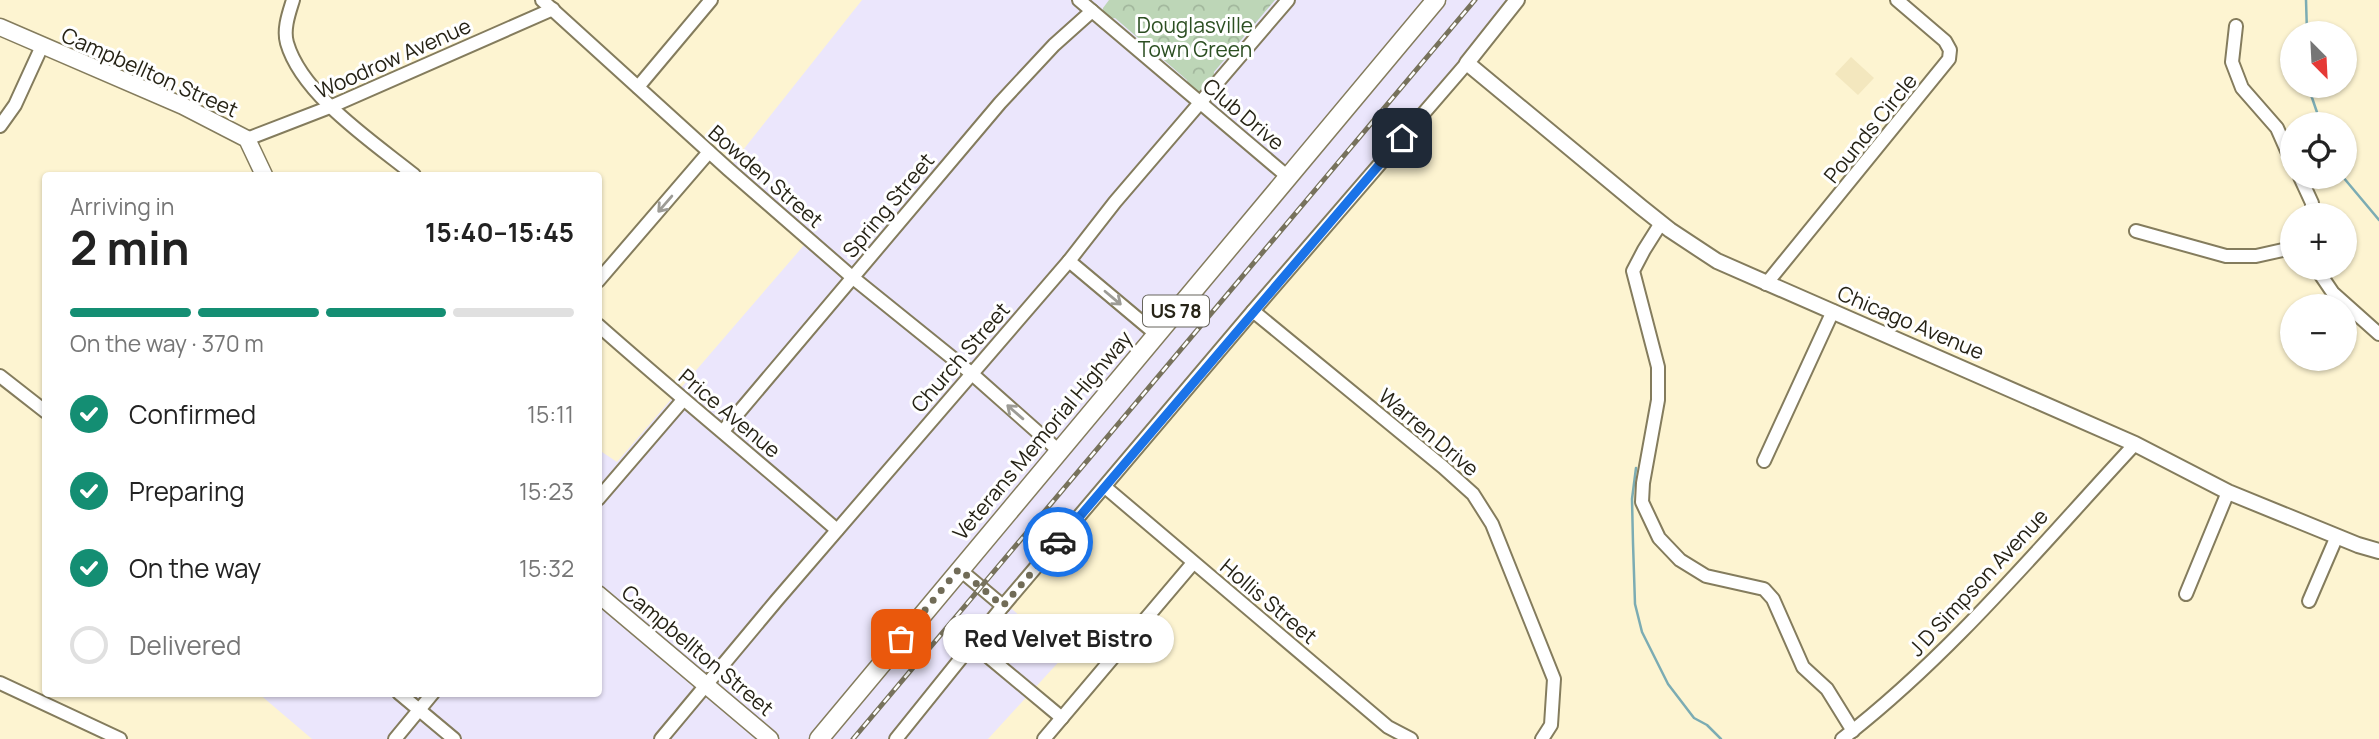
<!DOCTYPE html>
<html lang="en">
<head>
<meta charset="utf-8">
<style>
	:root { --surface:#fff; --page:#f6f6f6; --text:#222; --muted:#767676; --line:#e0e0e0; --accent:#148e73 }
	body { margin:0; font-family:Manrope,sans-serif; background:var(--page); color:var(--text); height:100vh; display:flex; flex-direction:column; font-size:26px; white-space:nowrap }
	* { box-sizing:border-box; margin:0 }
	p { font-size:23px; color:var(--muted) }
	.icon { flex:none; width:38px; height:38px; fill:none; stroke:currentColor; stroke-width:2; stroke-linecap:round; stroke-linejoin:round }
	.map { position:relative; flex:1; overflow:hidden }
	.side { position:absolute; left:42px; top:172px; width:560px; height:525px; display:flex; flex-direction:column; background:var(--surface); border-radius:7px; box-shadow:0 2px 5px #0004 }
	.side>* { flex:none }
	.needle { width:46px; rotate:156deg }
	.buttons { position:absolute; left:2280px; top:21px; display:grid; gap:14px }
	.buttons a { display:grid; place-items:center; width:77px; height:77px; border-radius:50%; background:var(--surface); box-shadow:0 2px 5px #0004; font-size:35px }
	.pin { position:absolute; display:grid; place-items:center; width:60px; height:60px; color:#fff; margin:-30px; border-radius:14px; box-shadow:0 4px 10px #0006 }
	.courier { position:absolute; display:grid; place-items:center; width:70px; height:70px; margin:-35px; border:5px solid #1a73e8; border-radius:50%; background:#fff; color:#222; box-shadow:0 2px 9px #0007 }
	.bubble { position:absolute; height:49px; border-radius:24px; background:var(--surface); box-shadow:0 2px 5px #0004; font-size:23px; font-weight:700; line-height:49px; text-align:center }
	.head em { font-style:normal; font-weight:700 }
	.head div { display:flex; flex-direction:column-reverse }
	.head { display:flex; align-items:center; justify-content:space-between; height:119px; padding:0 28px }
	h1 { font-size:46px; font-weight:700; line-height:52px }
	.bar { display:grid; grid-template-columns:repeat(4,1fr); gap:10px 7px; align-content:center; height:84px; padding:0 28px }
	.bar i { height:9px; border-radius:5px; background:var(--line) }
	.bar .selected { background:var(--accent) }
	.bar p { grid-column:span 4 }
	ol { padding:0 28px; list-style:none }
	li { display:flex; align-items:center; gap:21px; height:77px }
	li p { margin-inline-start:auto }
	li .icon { padding:7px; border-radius:50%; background:var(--accent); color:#fff; stroke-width:4 }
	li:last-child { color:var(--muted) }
	li i { width:38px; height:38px; border:4px solid var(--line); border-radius:50% }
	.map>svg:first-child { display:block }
	.commercial { fill:#ebe6fc }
	.built { fill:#f3e7be }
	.forest { fill:url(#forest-crowns) }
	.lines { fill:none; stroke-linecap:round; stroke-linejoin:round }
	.stream { stroke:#7cacb3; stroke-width:2.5 }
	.minor-casing { stroke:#847c5d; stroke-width:16 }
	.tertiary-casing { stroke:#847c5d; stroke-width:18 }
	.secondary-casing { stroke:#847c5d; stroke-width:19 }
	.primary-casing { stroke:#847c5d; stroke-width:21 }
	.minor { stroke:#fff; stroke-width:12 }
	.tertiary { stroke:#fff; stroke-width:14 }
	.secondary { stroke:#fff; stroke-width:16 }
	.primary { stroke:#fff; stroke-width:18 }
	.rail-casing { stroke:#77725c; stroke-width:5 }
	.rail { stroke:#fff; stroke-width:2.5; stroke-dasharray:8; stroke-linecap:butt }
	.oneway { stroke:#9d9c96 }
	.done { stroke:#716c57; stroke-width:7; stroke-dasharray:0 12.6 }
	.route { stroke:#1a73e8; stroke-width:9 }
	.labels { text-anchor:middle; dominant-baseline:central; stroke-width:6; stroke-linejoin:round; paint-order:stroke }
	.shield { fill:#fff; stroke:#67655c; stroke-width:2 }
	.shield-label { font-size:19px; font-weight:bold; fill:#262316 }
	.park-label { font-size:21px; fill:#2c4f22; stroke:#fff }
	.street-label { font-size:21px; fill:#262316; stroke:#fff }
</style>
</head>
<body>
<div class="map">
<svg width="2379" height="739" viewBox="0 0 2379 739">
	<defs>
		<pattern id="forest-crowns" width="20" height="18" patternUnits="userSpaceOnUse" patternTransform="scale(1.75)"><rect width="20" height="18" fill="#bdd6b7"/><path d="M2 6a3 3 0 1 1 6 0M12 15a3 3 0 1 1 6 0" fill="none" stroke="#a2b79d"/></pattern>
	</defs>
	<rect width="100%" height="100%" fill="#fdf4d1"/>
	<polygon class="commercial" points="862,0 1517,0 1006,604 1065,655 988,739 312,739 258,693 598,693 599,450 617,462 805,244 728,169"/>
	<polygon class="built" points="1851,57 1874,78 1858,95 1835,74"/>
	<polygon class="forest" points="1109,0 1275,0 1214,72 1214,76 1203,91 1198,92 1188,85 1187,80 1115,18 1109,19 1103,13 1103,8"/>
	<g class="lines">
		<g class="stream">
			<polyline points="2306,0 2307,33"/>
			<polyline points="2308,86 2321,124"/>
			<polyline points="2343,177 2379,220"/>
			<polyline points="1636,468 1632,499 1633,543 1635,604 1642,632 1668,684 1694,718 1707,725 1721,739"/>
		</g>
		<defs>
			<g id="minor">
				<path d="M293 0C289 13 283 29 287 43 302 95 373 142 414 175"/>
				<polyline points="542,0 728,169 852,277 971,373 1059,451"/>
				<polyline points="1079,0 1288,177"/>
				<polyline points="2236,26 2232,62 2242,88 2277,128 2292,162"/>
				<polyline points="638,87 711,0"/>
				<polyline points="0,126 15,105 42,46"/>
				<polyline points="247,139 330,107 553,9"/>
				<polyline points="2300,177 2312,203 2312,215"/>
				<polyline points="1661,223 1644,250 1633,271 1658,367 1658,400 1643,483 1642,502 1659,538 1680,560 1706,576 1764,589 1773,599 1803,667 1827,689 1853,731"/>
				<polyline points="2136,231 2226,256 2256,256 2292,248"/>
				<polyline points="1069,261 1156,334"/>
				<polyline points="2316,268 2333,293 2379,334"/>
				<polyline points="598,281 709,152"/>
				<polyline points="1766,284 1949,59 1950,50 1945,41 1897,0"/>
				<polyline points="1253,311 1443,467 1473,494 1492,524 1554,679 1551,725 1542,739"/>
				<path d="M598 325C677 395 758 461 837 530"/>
				<polyline points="0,376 46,412"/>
				<polyline points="723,431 1000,103 1054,45 1092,11"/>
				<polyline points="1764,461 1833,311"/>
				<polyline points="1105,487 1388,727 1411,739"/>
				<polyline points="598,499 683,400"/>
				<polyline points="959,569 1003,606"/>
				<polyline points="2186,594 2228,492"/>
				<polyline points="2309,601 2337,536"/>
				<polyline points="972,643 1062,718"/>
				<polyline points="0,683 120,739"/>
				<polyline points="399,693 454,739"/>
				<polyline points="395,739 433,693"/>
				<polyline points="661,739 777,600 1069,261 1115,202 1288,0"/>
				<polyline points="896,739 1003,606 1253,311 1467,63"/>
				<polyline points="1044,739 1193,563"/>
				<path d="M1842 739C1952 654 2041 545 2135 444"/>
			</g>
			<polyline id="tertiary" points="1517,0 1467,63 1641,207 1670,230 1717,261 2135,444 2228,492 2358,545 2379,551"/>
			<g id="secondary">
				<polyline points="0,27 183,106 247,139 264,175"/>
				<polyline points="598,594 770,739"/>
			</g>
			<polyline id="primary" points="819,739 1436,0"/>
		</defs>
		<use href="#minor" class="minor-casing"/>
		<use href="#tertiary" class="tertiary-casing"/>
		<use href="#secondary" class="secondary-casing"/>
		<use href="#primary" class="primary-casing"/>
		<use href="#minor" class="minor"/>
		<use href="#tertiary" class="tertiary"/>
		<use href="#secondary" class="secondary"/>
		<use href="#primary" class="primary"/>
		<defs>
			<polyline id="rail" points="853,739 1475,0"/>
		</defs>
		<use href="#rail" class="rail-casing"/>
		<use href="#rail" class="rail"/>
	</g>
	<defs><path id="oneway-shaft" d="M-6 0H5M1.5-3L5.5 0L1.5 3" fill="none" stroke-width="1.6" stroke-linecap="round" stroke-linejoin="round" transform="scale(1.75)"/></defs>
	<g class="oneway">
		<use href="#oneway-shaft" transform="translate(665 204) rotate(131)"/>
		<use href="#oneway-shaft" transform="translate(1113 298) rotate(40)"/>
		<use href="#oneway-shaft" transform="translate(1015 412) rotate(-139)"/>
	</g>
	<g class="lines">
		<polyline class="done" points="901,639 959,569 1003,606 1058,542"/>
		<polyline class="route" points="1058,542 1402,138"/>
	</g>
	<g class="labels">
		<rect class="shield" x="1143" y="295.5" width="66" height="31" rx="5"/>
		<g class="shield-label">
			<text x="1176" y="311">US 78</text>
		</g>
		<g class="park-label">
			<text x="1195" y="25">Douglasville<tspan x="1195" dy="24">Town Green</tspan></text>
		</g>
		<g class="street-label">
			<text transform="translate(393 58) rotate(-24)">Woodrow Avenue</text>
			<text transform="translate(150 72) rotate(24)">Campbellton Street</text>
			<text transform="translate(1244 114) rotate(40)">Club Drive</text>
			<text transform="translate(1870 128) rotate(-51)">Pounds Circle</text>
			<text transform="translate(766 176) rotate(41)">Bowden Street</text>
			<text transform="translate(888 205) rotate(-50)">Spring Street</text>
			<text transform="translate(1911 322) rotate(23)">Chicago Avenue</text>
			<text transform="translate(960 357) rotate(-49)">Church Street</text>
			<text transform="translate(730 413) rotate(40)">Price Avenue</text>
			<text transform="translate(1429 432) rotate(40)">Warren Drive</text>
			<text transform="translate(1042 435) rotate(-50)">Veterans Memorial Highway</text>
			<text transform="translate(1978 582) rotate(-47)">J D Simpson Avenue</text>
			<text transform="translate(1269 601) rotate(40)">Hollis Street</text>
			<text transform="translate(698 650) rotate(40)">Campbellton Street</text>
		</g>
	</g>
</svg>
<div class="buttons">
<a><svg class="needle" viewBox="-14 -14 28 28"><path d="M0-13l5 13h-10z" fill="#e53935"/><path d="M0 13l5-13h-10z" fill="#767676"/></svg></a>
<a><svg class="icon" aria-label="locate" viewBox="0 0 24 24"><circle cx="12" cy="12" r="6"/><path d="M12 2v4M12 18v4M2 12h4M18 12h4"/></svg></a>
<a>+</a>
<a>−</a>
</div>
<div class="pin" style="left:901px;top:639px;background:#ea580c"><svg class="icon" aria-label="bag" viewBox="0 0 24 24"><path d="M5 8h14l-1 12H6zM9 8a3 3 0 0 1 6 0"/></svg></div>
<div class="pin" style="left:1402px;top:138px;background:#1f2937"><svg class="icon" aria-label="home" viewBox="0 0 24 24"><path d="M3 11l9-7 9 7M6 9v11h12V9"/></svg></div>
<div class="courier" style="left:1058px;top:542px"><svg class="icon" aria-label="car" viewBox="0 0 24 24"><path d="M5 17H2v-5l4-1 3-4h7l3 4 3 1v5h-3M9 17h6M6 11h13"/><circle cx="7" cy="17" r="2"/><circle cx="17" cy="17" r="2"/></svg></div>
<div class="bubble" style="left:943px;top:614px;width:231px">Red Velvet Bistro</div>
<section class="side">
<div class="head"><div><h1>2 min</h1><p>Arriving in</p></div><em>15:40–15:45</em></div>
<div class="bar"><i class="selected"></i><i class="selected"></i><i class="selected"></i><i></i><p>On the way · 370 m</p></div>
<ol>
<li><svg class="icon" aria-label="check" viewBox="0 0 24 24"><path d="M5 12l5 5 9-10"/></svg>Confirmed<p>15:11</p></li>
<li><svg class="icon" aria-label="check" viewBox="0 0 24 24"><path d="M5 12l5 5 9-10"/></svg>Preparing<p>15:23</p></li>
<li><svg class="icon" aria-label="check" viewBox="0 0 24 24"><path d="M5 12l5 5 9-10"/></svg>On the way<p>15:32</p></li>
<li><i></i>Delivered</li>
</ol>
</section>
</div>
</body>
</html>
